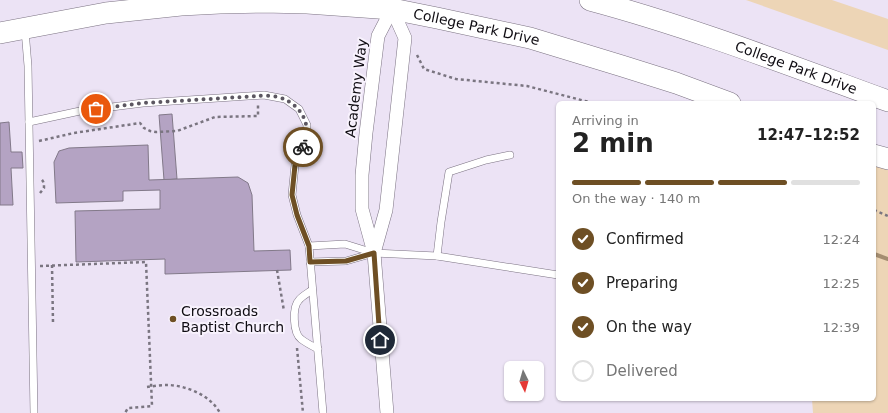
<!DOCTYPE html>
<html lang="en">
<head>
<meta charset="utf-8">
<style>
	:root { --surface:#fff; --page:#f6f6f6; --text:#222; --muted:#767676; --line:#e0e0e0; --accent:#6e4f24 }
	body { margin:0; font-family:"DejaVu Sans",sans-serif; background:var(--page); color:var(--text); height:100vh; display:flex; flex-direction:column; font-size:15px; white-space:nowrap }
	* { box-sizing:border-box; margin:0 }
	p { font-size:13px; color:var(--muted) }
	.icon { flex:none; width:22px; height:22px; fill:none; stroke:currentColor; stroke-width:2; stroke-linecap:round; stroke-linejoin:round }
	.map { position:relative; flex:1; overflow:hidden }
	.sheet { position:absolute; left:556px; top:101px; width:320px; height:300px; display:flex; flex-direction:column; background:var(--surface); border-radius:6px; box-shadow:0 1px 3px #0004 }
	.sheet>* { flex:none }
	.needle { width:26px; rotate:175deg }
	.buttons { position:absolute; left:504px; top:361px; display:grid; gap:8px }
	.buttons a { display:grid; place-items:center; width:40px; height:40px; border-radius:6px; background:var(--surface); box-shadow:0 1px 3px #0004; font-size:20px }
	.pin { position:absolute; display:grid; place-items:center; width:34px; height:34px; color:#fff; margin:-17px; border:2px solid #fff; border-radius:50%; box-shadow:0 1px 4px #0007 }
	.courier { position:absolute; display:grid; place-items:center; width:40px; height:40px; margin:-20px; border:3px solid #6e4f24; border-radius:50%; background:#fff; color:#222; box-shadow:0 1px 5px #0007 }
	.overview em { font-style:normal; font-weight:700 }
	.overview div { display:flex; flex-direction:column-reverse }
	.overview { display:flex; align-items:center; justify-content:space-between; height:68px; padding:0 16px }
	h1 { font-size:26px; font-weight:700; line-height:30px }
	.bar { display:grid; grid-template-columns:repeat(4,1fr); gap:6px 4px; align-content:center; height:48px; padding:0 16px }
	.bar i { height:5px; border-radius:3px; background:var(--line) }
	.bar .active { background:var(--accent) }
	.bar p { grid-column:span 4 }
	ol { padding:0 16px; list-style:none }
	li { display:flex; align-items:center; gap:12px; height:44px }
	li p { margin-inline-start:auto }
	li .icon { padding:4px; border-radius:50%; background:var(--accent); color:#fff; stroke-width:4 }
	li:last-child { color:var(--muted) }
	li i { width:22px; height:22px; border:2px solid var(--line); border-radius:50% }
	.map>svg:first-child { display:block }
	.green { fill:#edd5b6 }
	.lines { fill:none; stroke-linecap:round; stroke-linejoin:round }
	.stream { stroke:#a48d70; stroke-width:4 }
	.building { fill:#b4a3c3; stroke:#827989 }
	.service-casing { stroke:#7b7282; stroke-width:8 }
	.minor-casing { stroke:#7b7282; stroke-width:14 }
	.primary-casing { stroke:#7b7282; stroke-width:22 }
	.path { stroke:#7a7580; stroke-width:2.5; stroke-dasharray:3 3; stroke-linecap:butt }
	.service { stroke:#fff; stroke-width:7 }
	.minor { stroke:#fff; stroke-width:13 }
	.primary { stroke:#fff; stroke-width:21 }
	.done { stroke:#5c5761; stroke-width:4; stroke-dasharray:0 7.2 }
	.route { stroke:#6e4f24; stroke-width:5 }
	.poi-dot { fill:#6e4f24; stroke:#f8f2fd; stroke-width:1.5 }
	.labels { text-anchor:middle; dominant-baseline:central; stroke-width:4; stroke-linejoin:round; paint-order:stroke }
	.street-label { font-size:14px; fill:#0f0c12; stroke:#f8f2fd }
	.poi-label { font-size:14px; fill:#0f0c12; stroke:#f8f2fd; text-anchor:start }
</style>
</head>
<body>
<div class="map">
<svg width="888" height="413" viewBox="0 0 888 413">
	<rect width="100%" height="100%" fill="#ece3f5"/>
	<g class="green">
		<polygon points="746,0 832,0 888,19 888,50"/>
		<polygon points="874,164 888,169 888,413 813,413 812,399 874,399"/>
	</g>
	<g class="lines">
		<polyline class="stream" points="874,254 888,259"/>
	</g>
	<g class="building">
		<polygon points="172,114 177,179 164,180 159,115"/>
		<polygon points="9,122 11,152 22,152 23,168 11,168 13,205 0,205 0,123"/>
		<polygon points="148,145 149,180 238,177 248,183 252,195 254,251 290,250 291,270 165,274 165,259 76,262 75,211 160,209 160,190 123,191 123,201 56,203 54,162 59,151 69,148"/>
	</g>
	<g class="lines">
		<defs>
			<g id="service">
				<polyline points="25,30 28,66 34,413"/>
				<polyline points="29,122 80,111 143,103 264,95 285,99 299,109 307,125 306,141 295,165 292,195 297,215 309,246 323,413"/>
				<polyline points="309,246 345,244 374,253 437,256 558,275"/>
				<polyline points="437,256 441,222 449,172 486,160 510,155"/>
				<polyline points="310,262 346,261 374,253"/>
				<path d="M312 290C308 293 302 296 299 300 292 307 293 333 301 339 306 343 312 346 318 349"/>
			</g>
			<g id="minor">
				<polyline points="374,253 386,210 405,38 392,9"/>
				<polyline points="387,413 374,253 362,209 362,175 366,133 378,36 392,9"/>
			</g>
			<g id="primary">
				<path id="s1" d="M590 0C691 27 789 65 888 101"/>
				<path id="s2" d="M0 33 106 13 181 5 220 3 263 2 307 3 392 9 437 18 530 38 622 66 676 83 730 103"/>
				<polyline points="874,155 888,159"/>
			</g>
		</defs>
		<use href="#service" class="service-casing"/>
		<use href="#minor" class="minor-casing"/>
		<use href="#primary" class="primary-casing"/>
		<g class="path">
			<polyline points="417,55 424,69 456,79 527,86 593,103"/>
			<polyline points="39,141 74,133 140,123 144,128 150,131 156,132 177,131 215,117 258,116 258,105"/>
			<path d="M40 193 44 188C44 184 44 181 40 178"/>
			<polyline points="874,210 888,216"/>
			<polyline points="52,265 53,323"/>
			<polyline points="40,266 146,262 152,406 128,408 125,413"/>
			<polyline points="277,270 284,311"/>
			<polyline points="297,348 303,413"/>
			<path d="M147 387C154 386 162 385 169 385 188 386 211 396 220 413"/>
		</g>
		<use href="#service" class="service"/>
		<use href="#minor" class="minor"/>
		<use href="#primary" class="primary"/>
	</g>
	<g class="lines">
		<path class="done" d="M96 109 143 103 258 96C265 95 279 96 286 100 304 109 312 128 303 147"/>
		<polyline class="route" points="303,147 295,165 292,195 297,215 309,246 310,262 346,261 374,253 380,340"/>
	</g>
	<circle class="poi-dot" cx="173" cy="319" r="4"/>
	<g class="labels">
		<g class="street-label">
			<text stroke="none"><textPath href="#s2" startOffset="481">College Park Drive</textPath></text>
			<text stroke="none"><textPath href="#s1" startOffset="217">College Park Drive</textPath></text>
			<text transform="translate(356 88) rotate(-83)">Academy Way</text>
		</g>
		<g class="poi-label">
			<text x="181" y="311">Crossroads<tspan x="181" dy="16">Baptist Church</tspan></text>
		</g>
	</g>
</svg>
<div class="buttons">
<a><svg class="needle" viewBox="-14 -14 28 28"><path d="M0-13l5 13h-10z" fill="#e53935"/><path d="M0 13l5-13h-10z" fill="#767676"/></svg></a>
</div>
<div class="pin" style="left:96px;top:109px;background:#ea580c"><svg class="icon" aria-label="bag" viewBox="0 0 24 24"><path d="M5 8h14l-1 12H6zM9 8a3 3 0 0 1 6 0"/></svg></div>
<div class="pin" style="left:380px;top:340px;background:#1f2937"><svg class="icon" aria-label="home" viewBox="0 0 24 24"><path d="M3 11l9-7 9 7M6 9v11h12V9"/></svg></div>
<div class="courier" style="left:303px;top:147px"><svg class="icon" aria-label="bike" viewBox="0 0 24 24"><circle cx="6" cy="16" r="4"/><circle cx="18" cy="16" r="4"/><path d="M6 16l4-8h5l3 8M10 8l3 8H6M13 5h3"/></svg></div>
<section class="sheet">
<div class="overview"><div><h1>2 min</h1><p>Arriving in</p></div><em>12:47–12:52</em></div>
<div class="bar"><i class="active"></i><i class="active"></i><i class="active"></i><i></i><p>On the way · 140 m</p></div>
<ol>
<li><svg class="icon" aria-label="check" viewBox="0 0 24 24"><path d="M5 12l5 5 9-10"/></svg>Confirmed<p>12:24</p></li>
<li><svg class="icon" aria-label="check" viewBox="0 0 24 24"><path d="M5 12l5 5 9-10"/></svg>Preparing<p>12:25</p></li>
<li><svg class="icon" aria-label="check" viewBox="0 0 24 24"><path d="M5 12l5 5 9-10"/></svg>On the way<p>12:39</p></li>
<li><i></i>Delivered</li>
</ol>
</section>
</div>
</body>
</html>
